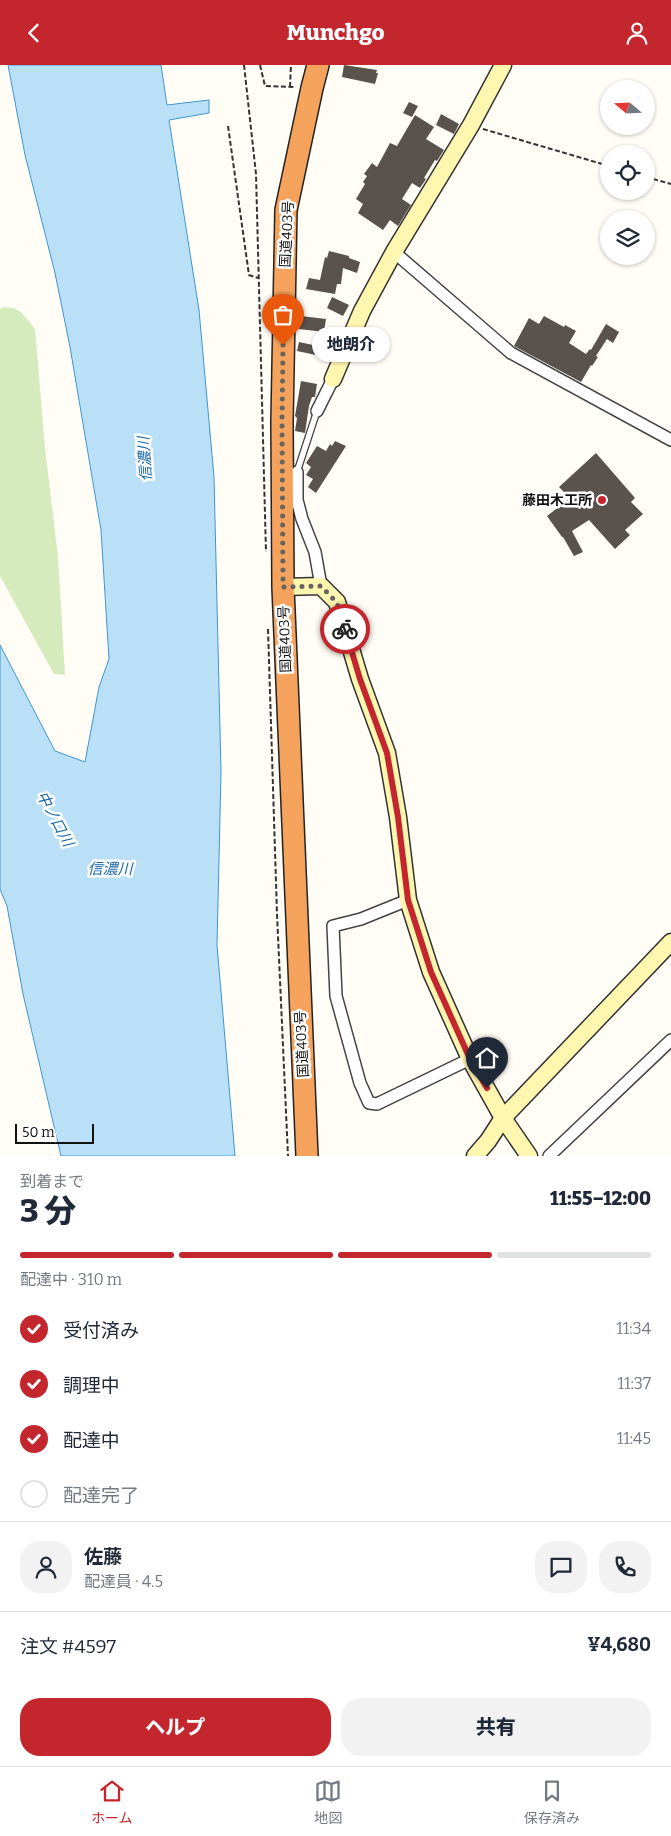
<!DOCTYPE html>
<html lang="ja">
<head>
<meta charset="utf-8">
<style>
	:root { --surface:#fff; --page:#f2f2f3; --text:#1f2937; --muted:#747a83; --line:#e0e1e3; --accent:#c4262e }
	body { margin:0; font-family:Bitter,"Noto Sans JP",serif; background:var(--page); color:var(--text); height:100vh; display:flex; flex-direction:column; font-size:19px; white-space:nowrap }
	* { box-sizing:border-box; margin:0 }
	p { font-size:16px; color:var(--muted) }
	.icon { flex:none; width:28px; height:28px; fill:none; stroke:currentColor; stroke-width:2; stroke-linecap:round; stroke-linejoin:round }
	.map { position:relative; height:1091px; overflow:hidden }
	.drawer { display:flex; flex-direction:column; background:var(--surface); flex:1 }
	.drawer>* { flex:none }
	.needle { width:32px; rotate:289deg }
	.tools { position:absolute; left:600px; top:15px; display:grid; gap:10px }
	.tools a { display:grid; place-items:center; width:55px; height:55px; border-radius:50%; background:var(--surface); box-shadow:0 1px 4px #0004; font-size:25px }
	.scale { position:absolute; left:15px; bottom:12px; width:79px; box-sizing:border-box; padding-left:5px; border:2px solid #111; border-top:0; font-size:14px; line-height:18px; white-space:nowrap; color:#111; -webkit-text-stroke:4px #fff; paint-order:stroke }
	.pin { position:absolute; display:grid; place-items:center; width:42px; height:42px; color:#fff; margin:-51px -21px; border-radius:50% 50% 50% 0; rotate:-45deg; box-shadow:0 0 5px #0007 }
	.pin .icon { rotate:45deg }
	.courier { position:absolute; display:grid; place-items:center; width:50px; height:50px; margin:-25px; border:4px solid #c4262e; border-radius:50%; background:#fff; color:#222; box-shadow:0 1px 6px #0007 }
	.bubble { position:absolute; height:35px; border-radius:18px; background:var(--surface); box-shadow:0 1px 4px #0004; font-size:16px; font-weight:800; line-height:35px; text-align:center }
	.headline em { font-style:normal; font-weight:800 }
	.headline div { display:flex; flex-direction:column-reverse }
	.headline { display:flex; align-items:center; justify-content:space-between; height:85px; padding:0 20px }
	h1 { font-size:32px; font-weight:800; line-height:38px }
	.bar { display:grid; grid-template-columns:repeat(4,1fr); gap:8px 5px; align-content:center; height:60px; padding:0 20px }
	.bar i { height:6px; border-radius:4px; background:var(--line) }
	.bar .selected { background:var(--accent) }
	.bar p { grid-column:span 4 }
	.line { display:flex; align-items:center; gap:12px; padding:0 20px; border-top:1px solid var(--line) }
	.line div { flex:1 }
	.round { display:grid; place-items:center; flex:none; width:52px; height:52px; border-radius:20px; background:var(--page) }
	ol { padding:0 20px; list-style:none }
	li { display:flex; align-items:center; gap:15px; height:55px }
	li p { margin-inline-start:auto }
	li .icon { padding:5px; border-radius:50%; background:var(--accent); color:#fff; stroke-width:4 }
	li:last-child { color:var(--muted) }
	li i { width:28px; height:28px; border:2px solid var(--line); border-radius:50% }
	.action { display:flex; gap:10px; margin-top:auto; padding:10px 20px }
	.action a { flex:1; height:58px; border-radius:20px; background:var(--accent); color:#fff; font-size:20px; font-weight:800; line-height:58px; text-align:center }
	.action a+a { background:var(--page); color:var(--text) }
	header { display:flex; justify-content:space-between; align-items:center; height:65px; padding:0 20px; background:var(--accent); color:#fff; font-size:22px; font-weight:800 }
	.tab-bar { display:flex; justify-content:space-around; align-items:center; height:70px; border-top:1px solid var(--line); background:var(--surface); font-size:14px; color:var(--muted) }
	.tab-bar a { display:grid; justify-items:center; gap:2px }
	.tab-bar .selected { color:var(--accent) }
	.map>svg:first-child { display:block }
	.green { fill:#d5ebbd }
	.water { fill:#b9e0f7; stroke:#3f96cf }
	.building { fill:#5a524d }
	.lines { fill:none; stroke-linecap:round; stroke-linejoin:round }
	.lane-casing { stroke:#444; stroke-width:8 }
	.street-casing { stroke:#444; stroke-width:14 }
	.secondary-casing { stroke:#333; stroke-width:19 }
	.highway-casing { stroke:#222; stroke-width:24 }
	.path { stroke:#333; stroke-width:2; stroke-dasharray:5 2.5; stroke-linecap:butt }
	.lane { stroke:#fff; stroke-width:5.5 }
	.street { stroke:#fff; stroke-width:11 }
	.secondary { stroke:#fff6b0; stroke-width:16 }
	.highway { stroke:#f5a25d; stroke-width:21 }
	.done { stroke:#646461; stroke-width:5; stroke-dasharray:0 9 }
	.route { stroke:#c4262e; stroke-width:6 }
	.poi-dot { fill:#c4262e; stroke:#fff; stroke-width:2 }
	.labels { text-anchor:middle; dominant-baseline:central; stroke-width:5; stroke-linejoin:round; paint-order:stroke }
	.street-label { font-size:14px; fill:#111; stroke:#fff }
	.poi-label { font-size:14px; font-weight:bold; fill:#111; stroke:#fff; text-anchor:end }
	.water-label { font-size:15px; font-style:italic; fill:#1768a6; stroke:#fff }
</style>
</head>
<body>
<header><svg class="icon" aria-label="back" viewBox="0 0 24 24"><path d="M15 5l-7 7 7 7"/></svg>Munchgo<svg class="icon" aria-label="person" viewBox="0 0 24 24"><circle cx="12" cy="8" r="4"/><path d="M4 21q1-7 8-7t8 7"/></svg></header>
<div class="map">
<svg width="671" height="1091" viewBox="0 0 671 1091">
	<rect width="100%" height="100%" fill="#fffdf5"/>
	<polygon class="green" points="3,242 14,243 22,248 35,264 45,383 58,492 65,610 54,609 0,511 0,244"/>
	<polygon class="water" points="8,0 161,0 167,40 209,35 209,48 169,55 199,245 214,412 221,707 217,880 235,1091 61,1091 23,929 7,841 0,824 0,580 55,686 85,697 99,622 109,594 101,465 70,282 55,208 25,90"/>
	<g class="building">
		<polygon points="344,0 377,5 376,8 378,8 375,19 342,12"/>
		<polygon points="409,37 418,41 412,52 403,48"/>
		<polygon points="441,49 459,59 454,69 436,60"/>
		<polygon points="415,50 434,62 426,74 444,85 437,96 435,95 424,113 426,114 420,123 412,118 402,134 411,140 398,161 390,155 383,165 358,148 363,139 356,134 365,119 363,117 367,111 364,109 372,98 377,102 390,78 397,81"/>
		<polygon points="329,186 349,191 349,193 360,197 357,208 343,203 341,219 337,219 335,229 306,224 309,213 320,215 325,192 327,193"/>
		<polygon points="332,232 349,240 343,251 327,243"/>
		<polygon points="301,251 326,254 324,267 299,264"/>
		<polygon points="544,251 564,262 565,260 576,266 569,278 586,289 590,284 591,285 606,259 619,267 613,278 607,274 596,291 598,292 592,301 591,300 581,317 514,281 529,253 539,259"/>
		<polygon points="299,277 327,283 325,292 297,286"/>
		<polygon points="301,316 317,319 315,332 312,332 309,341 305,368 295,366 297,353 295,351"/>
		<polygon points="335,376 346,381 316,428 308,422 313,414 306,410 311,402 306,398 317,381 326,386 330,379 332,381"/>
		<polygon points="596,388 635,433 631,437 643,449 625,465 630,470 615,484 589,455 572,466 583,487 574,491 563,472 562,472 547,451 570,433 559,422"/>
	</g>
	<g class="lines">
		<defs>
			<polyline id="lane" points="297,407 317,346"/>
			<g id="street">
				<polyline points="394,187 511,288 671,375"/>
				<polyline points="317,346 333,314"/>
				<polyline points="297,407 297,435 302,454 315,487 321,521"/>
				<polyline points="408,835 361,854 333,861 336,931 360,1018 369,1038 377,1039 470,994"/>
				<polyline points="549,1091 671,975"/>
			</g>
			<g id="secondary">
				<polyline points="333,314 362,246 394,187 471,60 503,0"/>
				<polyline points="283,522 321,521 337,537 360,614 387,688 398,752 408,835 431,907 470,994 503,1053 529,1091"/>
				<polyline points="475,1091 488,1076 503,1053 671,877"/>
			</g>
			<polyline id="highway" points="307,1091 283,522 282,357 286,145 312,23 318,0"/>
		</defs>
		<use href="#lane" class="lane-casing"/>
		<use href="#street" class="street-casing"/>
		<use href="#secondary" class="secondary-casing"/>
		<use href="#highway" class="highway-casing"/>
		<g class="path">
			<polyline points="244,0 256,109 266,487"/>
			<polyline points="260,0 265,21 296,22"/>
			<polyline points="290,22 291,0"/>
			<polyline points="228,61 249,210 258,213"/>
			<polyline points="483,64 609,101"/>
			<polyline points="646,112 671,119"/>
			<polyline points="268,564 277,849 288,1091"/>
		</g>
		<use href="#lane" class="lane"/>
		<use href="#street" class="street"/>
		<use href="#secondary" class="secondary"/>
		<use href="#highway" class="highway"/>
	</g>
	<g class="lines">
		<polyline class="done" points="283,280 282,357 283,522 321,521 337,538 345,564"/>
		<polyline class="route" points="345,564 360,614 387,688 398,752 408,835 431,907 470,994 487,1023"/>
	</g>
	<circle class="poi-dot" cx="602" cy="435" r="5"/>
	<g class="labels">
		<g class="street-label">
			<text transform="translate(287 169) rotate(-87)">国道403号</text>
			<text transform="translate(285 574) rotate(-92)">国道403号</text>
			<text transform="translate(302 979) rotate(-93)">国道403号</text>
		</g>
		<g class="poi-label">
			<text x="592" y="435">藤田木工所</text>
		</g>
		<g class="water-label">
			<text transform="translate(145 394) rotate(-94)">信濃川</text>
			<text transform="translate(55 754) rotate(62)">中ノ口川</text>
			<text x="110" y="804">信濃川</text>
		</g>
	</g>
</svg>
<div class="tools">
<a><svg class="needle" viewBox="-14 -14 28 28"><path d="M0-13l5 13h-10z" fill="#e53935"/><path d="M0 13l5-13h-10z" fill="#747a83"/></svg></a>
<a><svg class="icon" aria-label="locate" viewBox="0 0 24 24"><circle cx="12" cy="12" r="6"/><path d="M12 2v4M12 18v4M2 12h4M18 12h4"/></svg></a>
<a><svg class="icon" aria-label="layers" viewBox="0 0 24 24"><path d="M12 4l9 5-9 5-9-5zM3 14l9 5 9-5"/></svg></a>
</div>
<div class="scale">50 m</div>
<div class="pin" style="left:283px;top:280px;background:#ea580c"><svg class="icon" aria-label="bag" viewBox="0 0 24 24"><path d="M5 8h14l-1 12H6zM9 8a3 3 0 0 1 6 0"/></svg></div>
<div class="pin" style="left:487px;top:1023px;background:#1f2937"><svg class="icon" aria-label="home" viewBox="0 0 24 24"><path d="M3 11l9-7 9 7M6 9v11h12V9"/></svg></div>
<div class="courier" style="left:345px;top:564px"><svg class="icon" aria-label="bike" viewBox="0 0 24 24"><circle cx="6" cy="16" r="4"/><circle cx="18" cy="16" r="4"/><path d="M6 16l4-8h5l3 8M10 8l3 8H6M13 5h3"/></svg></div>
<div class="bubble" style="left:312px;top:262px;width:78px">地朗介</div>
</div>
<section class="drawer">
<div class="headline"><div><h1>3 分</h1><p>到着まで</p></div><em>11:55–12:00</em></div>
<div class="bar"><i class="selected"></i><i class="selected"></i><i class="selected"></i><i></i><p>配達中 · 310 m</p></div>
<ol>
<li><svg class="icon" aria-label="check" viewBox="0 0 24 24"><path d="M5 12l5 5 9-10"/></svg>受付済み<p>11:34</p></li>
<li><svg class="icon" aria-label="check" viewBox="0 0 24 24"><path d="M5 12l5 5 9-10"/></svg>調理中<p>11:37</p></li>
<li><svg class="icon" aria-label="check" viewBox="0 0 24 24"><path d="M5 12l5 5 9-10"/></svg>配達中<p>11:45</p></li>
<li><i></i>配達完了</li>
</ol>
<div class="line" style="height:90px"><a class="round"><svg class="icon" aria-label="person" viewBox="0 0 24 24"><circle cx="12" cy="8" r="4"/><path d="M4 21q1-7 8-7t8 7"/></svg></a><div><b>佐藤</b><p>配達員 · 4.5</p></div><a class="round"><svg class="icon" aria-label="chat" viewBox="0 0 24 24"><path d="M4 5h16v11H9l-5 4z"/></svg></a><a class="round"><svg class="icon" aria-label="phone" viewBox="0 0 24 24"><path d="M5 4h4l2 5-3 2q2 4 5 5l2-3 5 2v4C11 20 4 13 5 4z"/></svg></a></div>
<div class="line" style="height:65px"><div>注文 #4597</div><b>¥4,680</b></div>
<div class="action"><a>ヘルプ</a><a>共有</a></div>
</section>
<nav class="tab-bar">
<a class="selected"><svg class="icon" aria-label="home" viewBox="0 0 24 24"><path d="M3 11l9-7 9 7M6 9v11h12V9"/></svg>ホーム</a>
<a><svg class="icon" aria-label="map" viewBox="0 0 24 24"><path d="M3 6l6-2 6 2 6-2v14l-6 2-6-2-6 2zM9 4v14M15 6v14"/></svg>地図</a>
<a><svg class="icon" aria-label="saved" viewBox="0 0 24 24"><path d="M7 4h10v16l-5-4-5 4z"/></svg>保存済み</a>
</nav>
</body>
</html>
